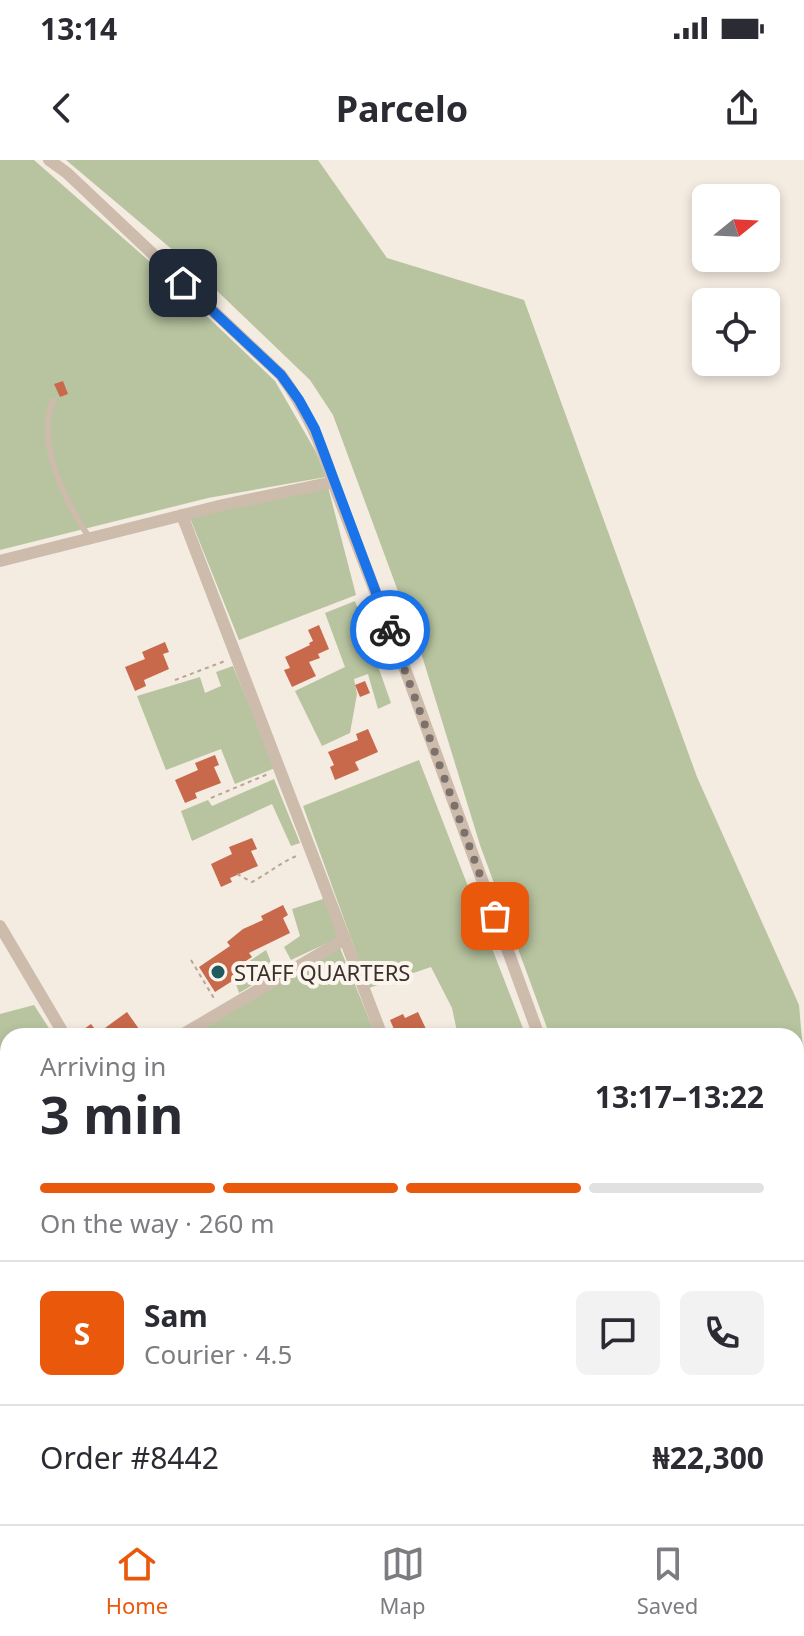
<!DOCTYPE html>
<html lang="en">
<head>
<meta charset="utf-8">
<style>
	:root { --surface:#fff; --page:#f2f2f3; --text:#2b2b33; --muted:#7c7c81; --line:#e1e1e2; --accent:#ea580c }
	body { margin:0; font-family:"Noto Sans",sans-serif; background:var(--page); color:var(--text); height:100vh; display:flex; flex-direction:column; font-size:30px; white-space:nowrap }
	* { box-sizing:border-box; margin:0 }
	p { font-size:26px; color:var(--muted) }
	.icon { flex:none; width:44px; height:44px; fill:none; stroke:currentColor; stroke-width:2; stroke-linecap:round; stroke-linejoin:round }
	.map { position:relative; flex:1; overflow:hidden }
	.panel { position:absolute; left:0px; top:868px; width:804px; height:496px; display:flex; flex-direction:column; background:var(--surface); border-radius:24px 24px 0 0; box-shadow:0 4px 12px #0003 }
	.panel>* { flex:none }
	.needle { width:52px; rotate:72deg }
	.fabs { position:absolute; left:692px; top:24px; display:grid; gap:16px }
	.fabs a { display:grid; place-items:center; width:88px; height:88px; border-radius:12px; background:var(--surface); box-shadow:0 4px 12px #0003; font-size:40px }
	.pin { position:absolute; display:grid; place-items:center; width:68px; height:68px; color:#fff; margin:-34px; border-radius:16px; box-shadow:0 4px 12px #0006 }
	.courier { position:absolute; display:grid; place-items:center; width:80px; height:80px; margin:-40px; border:6px solid #1a73e8; border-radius:50%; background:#fff; color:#222; box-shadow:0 2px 10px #0007 }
	.headline em { font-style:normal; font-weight:700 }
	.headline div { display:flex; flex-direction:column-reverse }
	.headline { display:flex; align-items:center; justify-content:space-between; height:136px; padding:0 40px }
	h1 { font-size:52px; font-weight:700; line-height:60px }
	.bar { display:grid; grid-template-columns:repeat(4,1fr); gap:12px 8px; align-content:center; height:96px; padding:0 40px }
	.bar i { height:10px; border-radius:6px; background:var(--line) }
	.bar .current { background:var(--accent) }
	.bar p { grid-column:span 4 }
	.line { display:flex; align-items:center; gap:20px; padding:0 40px; border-top:2px solid var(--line) }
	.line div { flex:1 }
	.round { display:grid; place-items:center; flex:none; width:84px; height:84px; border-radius:12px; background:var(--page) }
	.status { display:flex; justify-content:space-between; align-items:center; height:56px; padding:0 40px; background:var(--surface); direction:ltr }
	.status svg { height:22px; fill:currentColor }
	header { display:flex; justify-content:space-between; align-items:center; height:104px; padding:0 40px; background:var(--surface); font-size:36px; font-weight:700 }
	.menu { display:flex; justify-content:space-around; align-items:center; height:112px; border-top:2px solid var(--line); background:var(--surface); font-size:22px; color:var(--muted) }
	.menu a { display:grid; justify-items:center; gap:4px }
	.menu .current { color:var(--accent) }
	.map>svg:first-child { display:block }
	.green { fill:#b8c4a0 }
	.building { fill:#c8694b }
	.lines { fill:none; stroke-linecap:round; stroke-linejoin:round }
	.path { stroke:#b9a596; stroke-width:2; stroke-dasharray:4 4; stroke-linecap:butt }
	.lane { stroke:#cdbbac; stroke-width:6 }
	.street { stroke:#cdbbac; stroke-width:12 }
	.done { stroke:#7c716b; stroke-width:8; stroke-dasharray:0 14.4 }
	.route { stroke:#1a73e8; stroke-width:10 }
	.poi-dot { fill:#1f5a5e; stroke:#fbf5ee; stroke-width:3 }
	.labels { text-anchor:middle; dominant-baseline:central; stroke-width:8; stroke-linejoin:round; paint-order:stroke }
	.poi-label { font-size:22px; fill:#3b302b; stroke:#fbf5ee; text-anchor:start }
</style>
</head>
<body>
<div class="status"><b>13:14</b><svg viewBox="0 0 49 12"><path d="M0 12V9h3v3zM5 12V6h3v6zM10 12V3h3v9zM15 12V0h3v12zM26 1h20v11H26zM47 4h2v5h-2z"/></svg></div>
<header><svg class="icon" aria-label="back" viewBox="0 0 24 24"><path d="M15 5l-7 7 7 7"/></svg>Parcelo<svg class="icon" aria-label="share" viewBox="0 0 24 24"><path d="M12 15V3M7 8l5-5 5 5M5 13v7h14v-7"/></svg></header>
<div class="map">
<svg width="804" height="1364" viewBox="0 0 804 1364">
	<rect width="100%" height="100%" fill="#f4ebe1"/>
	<g class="green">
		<polygon points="0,0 34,0 148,100 275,221 316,292 326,317 208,338 0,390"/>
		<polygon points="66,0 318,0 387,98 524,140 697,617 799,845 804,902 804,1293 796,1316 796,876 550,876 480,685 423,499 333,255 310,220 187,102"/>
		<polygon points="327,323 356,435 239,480 188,353"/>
		<polygon points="355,441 391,543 378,549 368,514 354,519 357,534 350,573 322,586 295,531 345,507 325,453"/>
		<polygon points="233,506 275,608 235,624 221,589 166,610 137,536 200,517 205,533 221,526 216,512"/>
		<polygon points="419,600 526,876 458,876 452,848 431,807 369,828 303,646"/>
		<polygon points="274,619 300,683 291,686 272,644 192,681 181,651 208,640 212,646"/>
		<polygon points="326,738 340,777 291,800 284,787 300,776 292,749"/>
		<polygon points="340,788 376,876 191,876"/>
		<polygon points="266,790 275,812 239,833 235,821 247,813 245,804"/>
		<polygon points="34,845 54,876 8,876 8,980 0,961 0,854"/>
		<polygon points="8,1263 8,1356 80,1356 79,1361 64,1364 0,1364 0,1266"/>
		<polygon points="407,1356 497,1356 493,1364 410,1364"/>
		<polygon points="503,1356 694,1356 693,1364 499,1364"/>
		<polygon points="744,1356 783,1356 781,1361 773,1364 747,1364"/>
	</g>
	<g class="building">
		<polygon points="63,221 68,234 60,237 54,224"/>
		<polygon points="319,465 329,489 318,494 320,498 309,502 316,516 292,527 284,510 290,508 285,497 310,485 309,483 313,481 308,470"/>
		<polygon points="165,482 169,492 163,494 169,509 144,520 146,526 135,531 125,507 145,499 142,492"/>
		<polygon points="365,521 370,533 360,537 355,525"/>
		<polygon points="368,569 378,592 355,602 359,610 335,620 330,607 334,605 328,592 358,580 356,574"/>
		<polygon points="215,595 219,605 214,607 221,623 195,633 197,638 185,643 175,620 198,610 195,603"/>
		<polygon points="252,678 257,689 251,691 258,706 230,718 232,722 221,727 211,704 232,694 229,687"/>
		<polygon points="283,745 288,755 283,758 290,773 249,793 252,797 232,810 237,818 215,832 199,807 230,786 227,782 243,769 263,760 261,756"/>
		<polygon points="127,852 144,876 74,876 91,864 98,873"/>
		<polygon points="418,852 426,869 412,876 397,876 390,860 403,854 405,858"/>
	</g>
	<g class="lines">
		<g class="path">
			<polyline points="175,520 225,501"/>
			<polyline points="211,638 268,614"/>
			<path d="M237 714 252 722C269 713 281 702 299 695"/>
			<polyline points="191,800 215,840"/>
			<polyline points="126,1364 127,1356"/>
			<polyline points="497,1364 500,1356"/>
		</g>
		<path class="lane" d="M53 241C35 281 66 344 89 377"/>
		<g class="street">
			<path d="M49 0 67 13 281 215C306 249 321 282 333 322L408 517 539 876"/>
			<polyline points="182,355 382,876"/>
			<polyline points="0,401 223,345 333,322"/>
			<polyline points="0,766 65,876"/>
			<polyline points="180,876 345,779"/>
			<polyline points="0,1260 8,1257"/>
			<polyline points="199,1356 201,1364"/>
			<polyline points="703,1356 703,1364"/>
			<polyline points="88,1364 89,1356"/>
		</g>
	</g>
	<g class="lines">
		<polyline class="done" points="390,470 495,756"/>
		<polyline class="route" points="183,123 281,215 299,240 315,269 390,470"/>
	</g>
	<circle class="poi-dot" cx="218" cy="812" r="8"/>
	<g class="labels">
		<g class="poi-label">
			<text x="234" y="812">STAFF QUARTERS</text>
		</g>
	</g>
</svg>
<div class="fabs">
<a><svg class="needle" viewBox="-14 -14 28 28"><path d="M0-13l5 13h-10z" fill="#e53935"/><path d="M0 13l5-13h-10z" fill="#7c7c81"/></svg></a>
<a><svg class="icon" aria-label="locate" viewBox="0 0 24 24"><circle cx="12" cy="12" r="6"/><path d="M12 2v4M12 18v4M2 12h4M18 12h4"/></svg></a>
</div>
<div class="pin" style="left:495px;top:756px;background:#ea580c"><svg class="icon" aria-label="bag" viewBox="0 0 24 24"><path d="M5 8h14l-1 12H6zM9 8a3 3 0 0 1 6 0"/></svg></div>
<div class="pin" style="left:183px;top:123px;background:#1f2937"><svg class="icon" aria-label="home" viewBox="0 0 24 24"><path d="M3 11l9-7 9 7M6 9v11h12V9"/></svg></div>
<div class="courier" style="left:390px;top:470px"><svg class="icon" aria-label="bike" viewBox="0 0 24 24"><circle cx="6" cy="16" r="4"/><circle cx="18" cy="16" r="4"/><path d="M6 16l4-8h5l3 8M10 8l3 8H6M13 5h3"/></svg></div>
<section class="panel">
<div class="headline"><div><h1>3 min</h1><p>Arriving in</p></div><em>13:17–13:22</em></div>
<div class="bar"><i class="current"></i><i class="current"></i><i class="current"></i><i></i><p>On the way · 260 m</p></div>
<div class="line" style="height:144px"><b class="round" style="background:var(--accent);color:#fff">S</b><div><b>Sam</b><p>Courier · 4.5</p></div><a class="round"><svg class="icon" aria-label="chat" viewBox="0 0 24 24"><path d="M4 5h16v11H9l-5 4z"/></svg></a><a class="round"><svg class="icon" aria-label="phone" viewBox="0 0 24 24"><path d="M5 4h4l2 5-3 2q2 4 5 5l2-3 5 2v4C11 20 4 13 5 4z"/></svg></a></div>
<div class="line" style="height:104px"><div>Order #8442</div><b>₦22,300</b></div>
</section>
</div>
<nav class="menu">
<a class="current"><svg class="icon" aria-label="home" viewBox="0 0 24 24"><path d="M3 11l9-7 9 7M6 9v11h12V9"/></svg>Home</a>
<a><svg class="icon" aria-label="map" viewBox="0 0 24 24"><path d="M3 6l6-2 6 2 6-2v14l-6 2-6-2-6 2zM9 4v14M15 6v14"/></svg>Map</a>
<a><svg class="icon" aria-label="saved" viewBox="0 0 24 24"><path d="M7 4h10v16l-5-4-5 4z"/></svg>Saved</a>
</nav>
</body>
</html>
